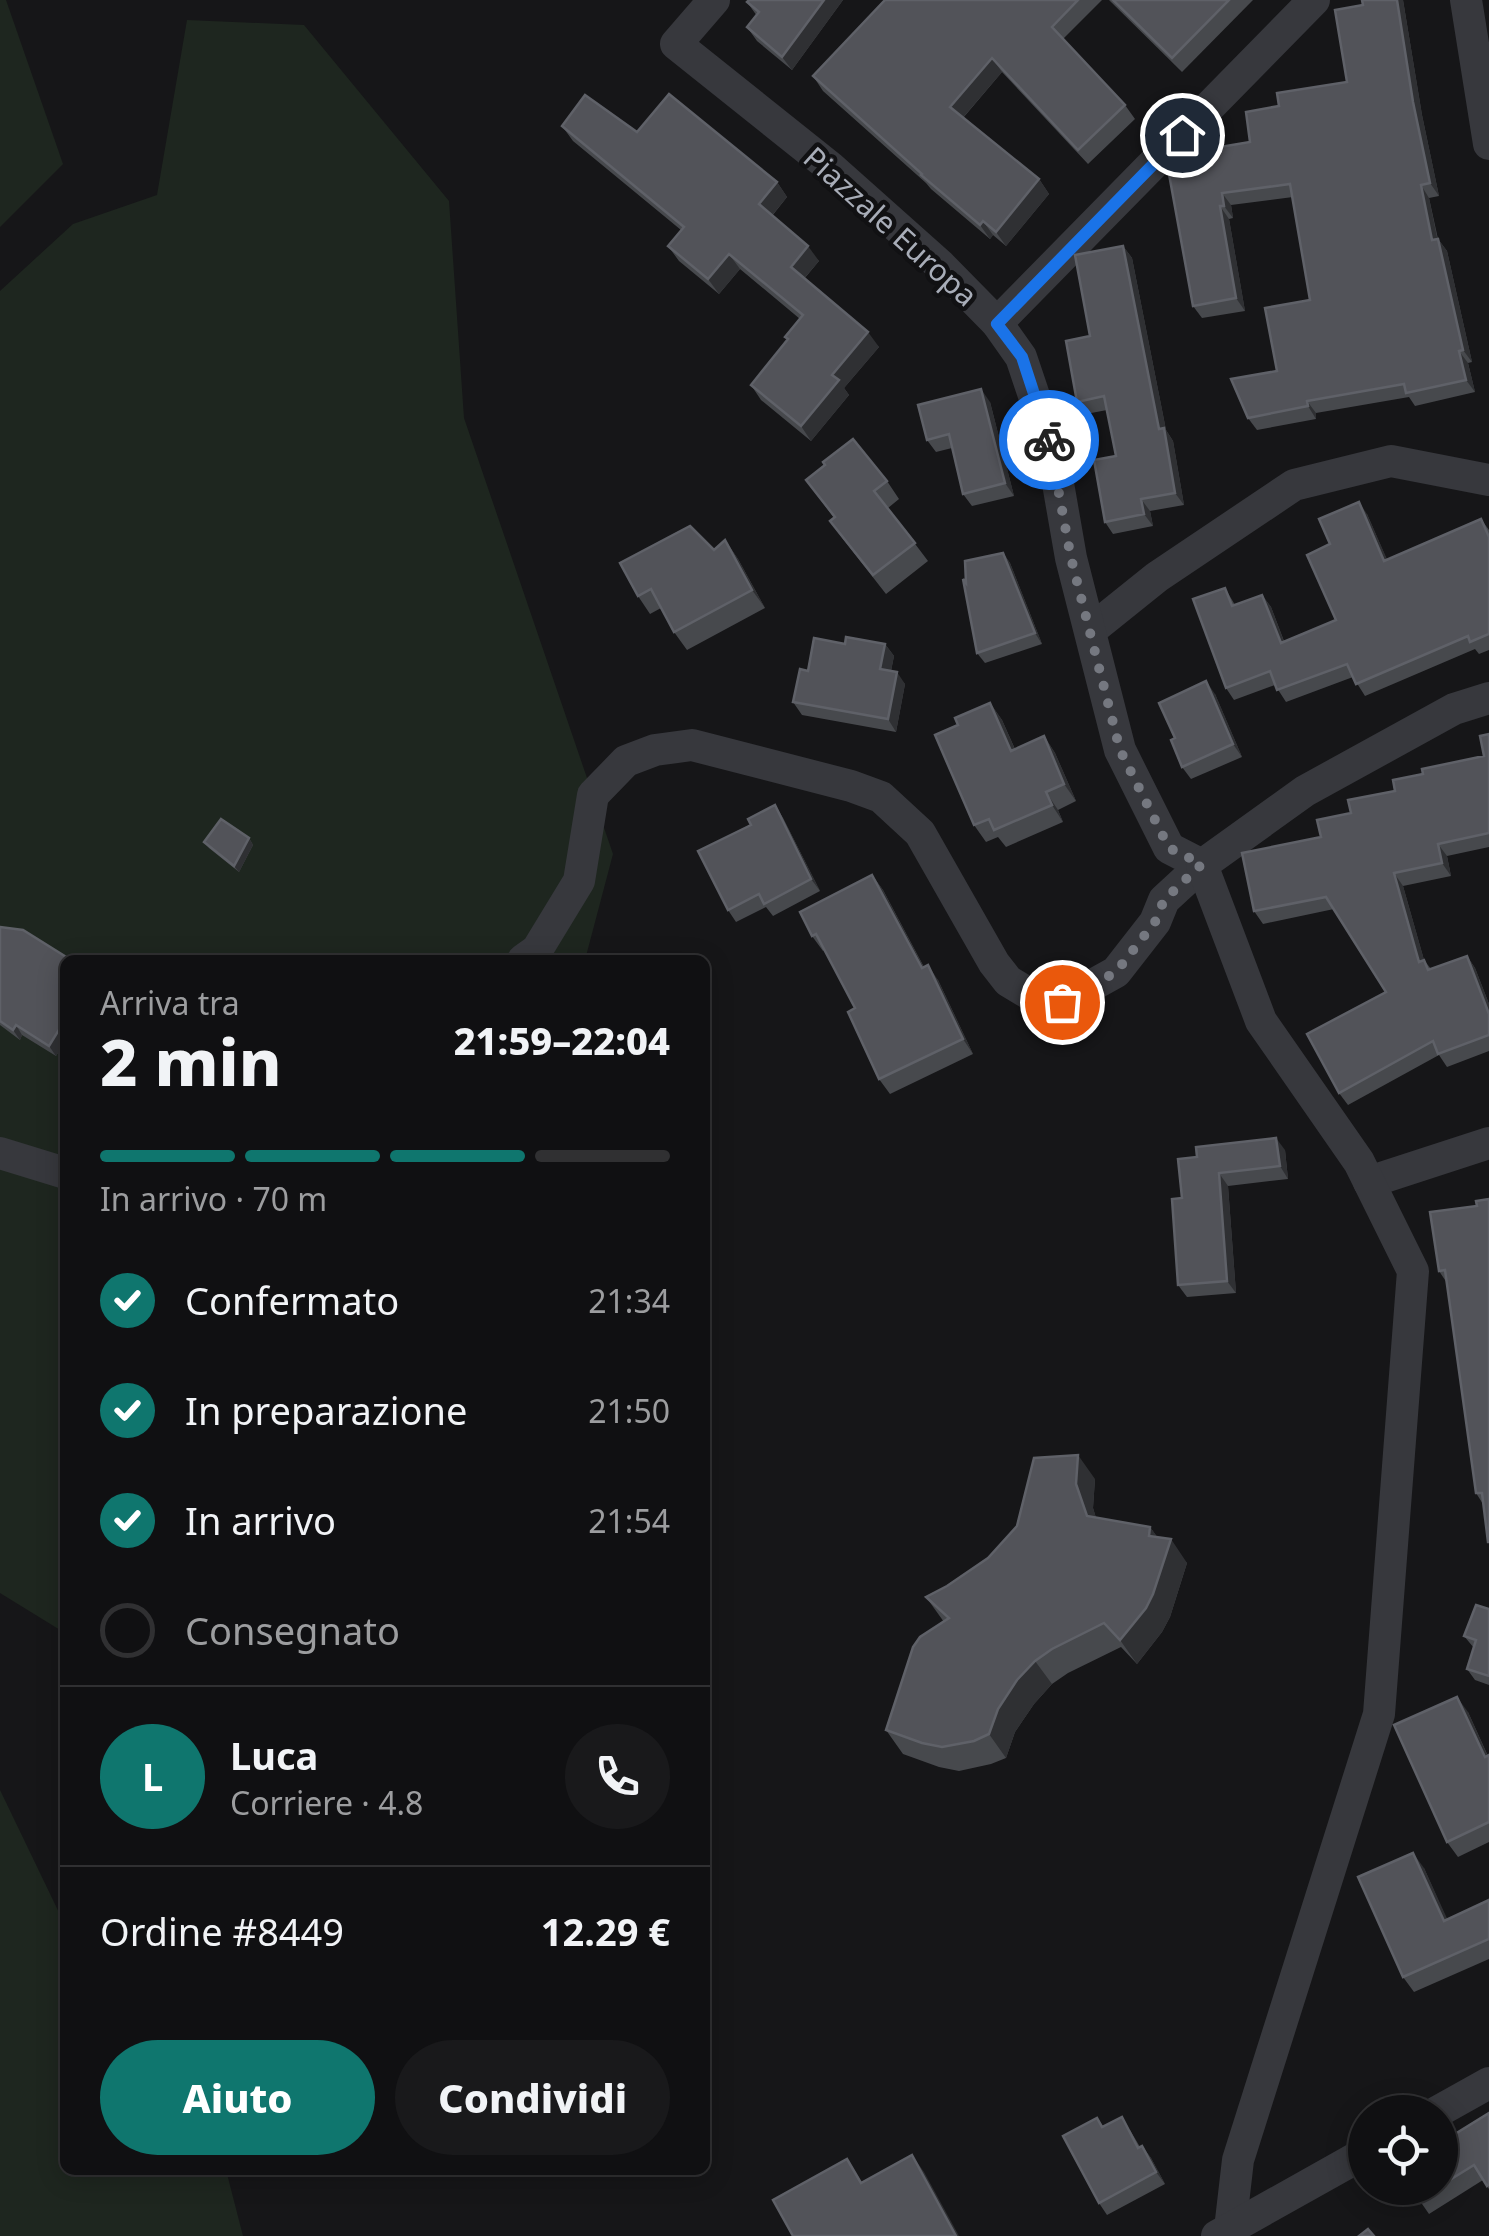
<!DOCTYPE html>
<html lang="it">
<head>
<meta charset="utf-8">
<style>
	:root { --surface:#101012; --page:#19191b; --text:#f1f3f6; --muted:#9c9d9f; --line:#303032; --accent:#0f766e }
	body { margin:0; font-family:"Noto Sans",sans-serif; background:var(--page); color:var(--text); height:100vh; display:flex; flex-direction:column; font-size:38px; white-space:nowrap }
	* { box-sizing:border-box; margin:0 }
	p { font-size:32px; color:var(--muted) }
	.icon { flex:none; width:55px; height:55px; fill:none; stroke:currentColor; stroke-width:2; stroke-linecap:round; stroke-linejoin:round }
	.map { position:relative; flex:1; overflow:hidden }
	.details { position:absolute; left:60px; top:955px; width:650px; height:1220px; display:flex; flex-direction:column; background:var(--surface); border-radius:15px; box-shadow:0 5px 25px #0003,0 0 0 2px var(--line) }
	.details>* { flex:none }
	.controls { position:absolute; left:1348px; top:2095px; display:grid; gap:20px }
	.controls a { display:grid; place-items:center; width:110px; height:110px; border-radius:50%; background:var(--surface); box-shadow:0 5px 25px #0003,0 0 0 2px var(--line); font-size:50px }
	.pin { position:absolute; display:grid; place-items:center; width:85px; height:85px; color:#fff; margin:-42px; border:5px solid #fff; border-radius:50%; box-shadow:0 2px 10px #0007 }
	.courier { position:absolute; display:grid; place-items:center; width:100px; height:100px; margin:-50px; border:8px solid #1a73e8; border-radius:50%; background:#fff; color:#222; box-shadow:0 2px 12px #0007 }
	.headline em { font-style:normal; font-weight:800 }
	.headline div { display:flex; flex-direction:column-reverse }
	.headline { display:flex; align-items:center; justify-content:space-between; height:170px; padding:0 40px }
	h1 { font-size:65px; font-weight:800; line-height:75px }
	.bar { display:grid; grid-template-columns:repeat(4,1fr); gap:15px 10px; align-content:center; height:120px; padding:0 40px }
	.bar i { height:12px; border-radius:8px; background:var(--line) }
	.bar .active { background:var(--accent) }
	.bar p { grid-column:span 4 }
	.line { display:flex; align-items:center; gap:25px; padding:0 40px; border-top:2px solid var(--line) }
	.line div { flex:1 }
	.round { display:grid; place-items:center; flex:none; width:105px; height:105px; border-radius:52px; background:var(--page) }
	ol { padding:0 40px; list-style:none }
	li { display:flex; align-items:center; gap:30px; height:110px }
	li p { margin-inline-start:auto }
	li .icon { padding:10px; border-radius:50%; background:var(--accent); color:#fff; stroke-width:4 }
	li:last-child { color:var(--muted) }
	li i { width:55px; height:55px; border:5px solid var(--line); border-radius:50% }
	.cta { display:flex; gap:20px; margin-top:auto; padding:20px 40px }
	.cta a { flex:1; height:115px; border-radius:60px; background:var(--accent); color:#fff; font-size:40px; font-weight:800; line-height:115px; text-align:center }
	.cta a+a { background:var(--page); color:var(--text) }
	.map>svg:first-child { display:block }
	.green { fill:#1e261f }
	.lines { fill:none; stroke-linecap:round; stroke-linejoin:round }
	.street { stroke:#37383d; stroke-width:32 }
	.wall { fill:#47494d }
	.shaded-wall { fill:#2f3033 }
	.building { fill:#525359; stroke:#5f6168; stroke-width:2.5 }
	.done { stroke:#757880; stroke-width:10; stroke-dasharray:0 18 }
	.route { stroke:#1a73e8; stroke-width:12 }
	.labels { text-anchor:middle; dominant-baseline:central; stroke-width:9; stroke-linejoin:round; paint-order:stroke }
	.street-label { font-size:30px; fill:#a8adb8; stroke:#111113 }
</style>
</head>
<body>
<div class="map">
<svg width="1489" height="2236" viewBox="0 0 1489 2236">
	<rect width="100%" height="100%" fill="#161618"/>
	<g class="green">
		<polygon points="0,0 6,0 63,164 0,227"/>
		<polygon points="187,20 304,25 449,201 464,418 613,854 585,960 65,960 65,1633 0,1593 0,291 73,224 157,195"/>
		<polygon points="0,1790 65,1925 65,2170 226,2170 243,2236 0,2236"/>
	</g>
	<g class="lines">
		<g class="street">
			<polyline points="1466,0 1489,144"/>
			<polyline points="997,323 1314,0"/>
			<polyline points="1091,630 1157,577 1294,485 1391,461 1489,480"/>
			<polyline points="523,960 537,950 579,881 593,795 626,761 655,750 692,745 851,786 881,797 920,833 994,963 1008,981 1038,999 1062,1002 1116,972 1155,922 1164,900 1202,865 1169,848 1120,750 1071,558 1052,449 1021,357 997,323 940,265 830,167 676,44 714,0"/>
			<polyline points="0,1153 65,1173"/>
			<polyline points="1369,1182 1489,1143"/>
			<polyline points="1437,2112 1489,2083"/>
			<polyline points="1230,2229 1238,2160 1379,1714 1413,1271 1359,1162 1261,1021 1202,865 1305,791 1454,709 1489,698"/>
			<polyline points="1217,2236 1365,2153"/>
		</g>
	</g>
	<g class="wall">
		<polygon points="843,0 792,70 757,41 747,27 757,16 747,2"/>
		<polygon points="885,0 1102,0 1063,39 1125,105 1135,119 1088,164 1002,72 963,118 1039,179 1049,194 1006,246 993,235 990,239 931,189 926,183 823,91 813,76"/>
		<polygon points="1109,0 1253,0 1182,72"/>
		<polygon points="1362,0 1403,0 1422,115 1439,196 1429,198 1438,239 1447,251 1472,362 1468,363 1475,392 1415,406 1409,397 1316,413 1316,419 1257,430 1248,418 1277,371 1310,300 1293,197 1231,205 1233,218 1229,219 1245,311 1202,318 1193,306 1191,160 1250,142 1279,106 1347,82 1363,5"/>
		<polygon points="562,126 637,132 777,182 787,197 772,216 819,261 804,279 879,347 844,388 849,395 811,441 761,400 751,385 788,340 785,337 800,319 740,269 719,294 679,261 668,246 681,230 573,141"/>
		<polygon points="1123,246 1132,258 1166,430 1173,441 1184,505 1150,511 1153,526 1113,534 1105,522 1116,456 1107,410 1086,414 1077,402 1090,336"/>
		<polygon points="990,402 1014,496 972,506 963,494 952,448 936,452 927,440"/>
		<polygon points="806,480 887,481 899,499 888,508 928,561 886,594 843,539 830,521 834,518"/>
		<polygon points="1367,514 1387,560 1481,519 1489,530 1489,650 1479,654 1475,649 1365,696 1353,677 1286,702 1275,685 1234,700 1226,688 1225,588 1235,605 1262,595 1271,607 1284,641 1336,620 1330,544"/>
		<polygon points="725,540 738,559 765,608 687,650 674,632 661,608 650,614 638,596 714,550"/>
		<polygon points="1003,553 1010,563 1042,644 985,663 977,653 966,583"/>
		<polygon points="845,644 885,644 894,656 891,671 905,684 896,732 802,715 793,702 808,671"/>
		<polygon points="1215,694 1242,757 1191,779 1182,767 1175,738"/>
		<polygon points="990,703 1002,720 1015,749 1044,736 1055,753 1076,801 1058,810 1063,822 1006,847 998,837 986,842 974,825 958,725"/>
		<polygon points="1489,734 1489,847 1447,856 1451,876 1403,886 1424,960 1431,969 1467,956 1475,968 1489,1004 1489,1051 1447,1067 1439,1055 1348,1105 1339,1093 1386,992 1334,909 1263,924 1254,911 1321,837 1351,813 1395,791 1423,774 1484,756"/>
		<polygon points="775,805 783,818 820,891 773,916 766,907 736,922 728,910 751,825"/>
		<polygon points="249,838 253,845 239,872 209,848 204,842"/>
		<polygon points="872,875 883,890 924,967 938,980 973,1054 890,1094 879,1079 855,1008 824,950 823,951 812,936"/>
		<polygon points="0,927 65,960 65,1041 56,1056 22,1035 20,1040 0,1025"/>
		<polygon points="1285,1150 1288,1179 1228,1186 1236,1293 1187,1297 1178,1285 1182,1198 1178,1159"/>
		<polygon points="1489,1199 1489,1543 1483,1504 1476,1493 1447,1283 1439,1271 1477,1206"/>
		<polygon points="1095,1479 1093,1508 1096,1518 1150,1527 1157,1537 1187,1563 1170,1617 1162,1632 1137,1664 1121,1647 1068,1673 1052,1684 1034,1704 1015,1732 1006,1758 991,1764 959,1771 939,1767 903,1754 886,1730 944,1622 926,1597 947,1586 988,1558"/>
		<polygon points="1489,1609 1489,1685 1475,1680 1467,1669 1474,1648 1464,1636"/>
		<polygon points="1468,1712 1488,1756 1489,1755 1489,1842 1458,1857 1447,1842"/>
		<polygon points="1424,1868 1447,1920 1489,1900 1489,1959 1414,1992 1403,1977"/>
		<polygon points="1489,2113 1489,2189 1483,2180 1429,2214 1411,2188 1440,2188 1440,2137 1443,2141"/>
		<polygon points="1097,2118 1104,2127 1130,2130 1140,2147 1142,2146 1151,2158 1165,2184 1107,2215 1099,2203"/>
	</g>
	<g class="shaded-wall">
		<polygon points="824,0 843,0 792,70 782,57"/>
		<polygon points="1397,0 1403,0 1422,115 1439,196 1430,183 1413,102"/>
		<polygon points="992,58 1002,72 960,121 950,107"/>
		<polygon points="1039,179 1049,194 1006,246 996,232"/>
		<polygon points="777,182 787,197 769,219 759,204"/>
		<polygon points="1421,185 1429,198 1440,252 1432,240"/>
		<polygon points="1222,193 1231,205 1233,218 1224,206"/>
		<polygon points="1220,206 1229,219 1245,311 1236,298"/>
		<polygon points="983,221 993,235 990,239 980,225"/>
		<polygon points="1438,239 1447,251 1472,362 1463,350"/>
		<polygon points="808,246 819,261 801,282 791,267"/>
		<polygon points="1123,246 1132,258 1166,430 1173,441 1184,505 1175,493 1159,429"/>
		<polygon points="729,254 740,269 719,294 708,279"/>
		<polygon points="868,332 879,347 844,388 849,395 811,441 801,426 832,375"/>
		<polygon points="1459,351 1468,363 1475,392 1466,380"/>
		<polygon points="981,389 990,402 1014,496 1005,483"/>
		<polygon points="1307,401 1316,413 1316,419 1308,406"/>
		<polygon points="1141,499 1150,511 1153,526 1144,514"/>
		<polygon points="1359,502 1367,514 1393,573 1384,561"/>
		<polygon points="725,540 738,559 765,608 752,590"/>
		<polygon points="1003,553 1010,563 1042,644 1035,633"/>
		<polygon points="1262,595 1271,607 1289,655 1281,643"/>
		<polygon points="885,644 894,656 889,681 880,669"/>
		<polygon points="897,672 905,684 896,732 888,719"/>
		<polygon points="1206,681 1215,694 1242,757 1233,744"/>
		<polygon points="990,703 1002,720 1023,768 1011,751"/>
		<polygon points="1044,736 1055,753 1076,801 1064,784"/>
		<polygon points="1046,792 1058,810 1063,822 1052,805"/>
		<polygon points="775,805 783,818 820,891 811,879"/>
		<polygon points="249,838 253,845 239,872 234,866"/>
		<polygon points="1438,844 1447,856 1451,876 1442,863"/>
		<polygon points="1394,873 1403,886 1428,974 1419,962"/>
		<polygon points="872,875 883,890 932,983 922,968"/>
		<polygon points="1467,956 1475,968 1489,1004 1489,1014"/>
		<polygon points="928,965 938,980 973,1054 963,1039"/>
		<polygon points="65,1020 65,1041 56,1056 49,1046"/>
		<polygon points="16,1025 22,1035 20,1040 13,1030"/>
		<polygon points="1276,1138 1285,1150 1288,1179 1280,1166"/>
		<polygon points="1219,1173 1228,1186 1236,1293 1227,1281"/>
		<polygon points="1078,1455 1095,1479 1093,1508 1103,1540 1087,1516 1076,1484"/>
		<polygon points="1150,1527 1167,1550 1171,1539 1187,1563 1170,1617 1162,1632 1137,1664 1120,1640 1149,1536"/>
		<polygon points="1035,1661 1052,1684 1034,1704 1015,1732 1006,1758 989,1734 998,1709 1017,1680"/>
		<polygon points="1457,1697 1468,1712 1489,1759 1485,1757"/>
		<polygon points="1413,1853 1424,1868 1455,1936 1444,1921"/>
		<polygon points="1142,2146 1151,2158 1165,2184 1156,2172"/>
		<polygon points="912,2155 924,2172 959,2236 956,2236"/>
	</g>
	<g class="building">
		<polygon points="749,0 824,0 782,57 747,27 759,12 747,2"/>
		<polygon points="885,0 1078,0 1052,27 1125,105 1078,150 992,58 950,107 1039,179 996,232 983,221 980,225 921,175 922,174 813,76"/>
		<polygon points="1113,0 1229,0 1172,58"/>
		<polygon points="1362,0 1397,0 1413,102 1430,183 1421,185 1432,240 1438,239 1463,350 1459,351 1466,380 1406,393 1404,384 1307,401 1308,406 1248,418 1231,379 1277,371 1265,308 1310,300 1290,184 1222,193 1224,206 1220,206 1236,298 1193,306 1167,163 1191,160 1190,152 1250,142 1246,112 1279,106 1277,93 1347,82 1335,10 1363,5"/>
		<polygon points="669,94 777,182 759,204 808,246 791,267 868,332 832,375 839,380 801,426 751,385 788,339 785,337 803,315 729,254 708,279 668,246 684,227 562,126 585,95 637,132"/>
		<polygon points="1123,246 1159,429 1164,428 1175,493 1141,499 1144,514 1105,522 1094,460 1116,456 1104,396 1077,402 1066,341 1090,336 1075,255"/>
		<polygon points="981,389 1005,483 963,494 949,434 927,440 918,405"/>
		<polygon points="853,439 887,481 874,491 915,543 873,575 830,521 835,517 806,480 825,465 823,462"/>
		<polygon points="1359,502 1384,561 1481,519 1489,537 1489,634 1470,642 1468,636 1356,684 1347,664 1277,690 1270,671 1226,688 1193,599 1225,588 1232,606 1262,595 1281,643 1336,620 1307,555 1330,544 1319,519"/>
		<polygon points="690,526 714,550 725,540 752,590 674,632 651,589 638,596 620,563"/>
		<polygon points="1003,553 1035,633 977,653 963,579 966,583 965,561"/>
		<polygon points="846,637 885,644 880,669 897,672 888,719 793,702 800,669 808,671 814,638 845,644"/>
		<polygon points="1206,681 1233,744 1182,767 1171,740 1175,738 1159,703"/>
		<polygon points="990,703 1011,751 1044,736 1064,784 1046,792 1052,805 994,830 989,819 974,825 935,735 958,725 955,718"/>
		<polygon points="1489,734 1489,833 1438,844 1442,863 1394,873 1419,962 1424,960 1428,970 1467,956 1489,1014 1489,1035 1438,1054 1433,1041 1339,1093 1307,1034 1386,992 1326,897 1254,911 1242,853 1321,837 1317,820 1351,813 1348,800 1395,791 1393,780 1423,774 1422,769 1484,756 1480,736"/>
		<polygon points="775,805 811,879 764,904 759,894 728,910 698,851 751,825 748,819"/>
		<polygon points="221,819 249,838 234,866 204,842"/>
		<polygon points="872,875 922,968 928,965 963,1039 879,1079 848,1012 855,1008 816,934 812,936 800,912"/>
		<polygon points="0,927 23,930 71,960 65,960 65,1020 49,1046 16,1025 13,1030 0,1021"/>
		<polygon points="1276,1138 1280,1166 1219,1173 1227,1281 1178,1285 1172,1199 1182,1198 1178,1159 1197,1157 1196,1147"/>
		<polygon points="1489,1199 1489,1542 1488,1542 1482,1493 1476,1493 1445,1270 1439,1271 1430,1212 1477,1206 1476,1201"/>
		<polygon points="1078,1455 1076,1484 1087,1516 1150,1527 1149,1536 1171,1539 1153,1594 1146,1608 1120,1640 1104,1623 1052,1649 1035,1661 1017,1680 998,1709 989,1734 974,1741 942,1747 922,1743 886,1730 913,1647 920,1637 949,1618 926,1597 947,1586 988,1558 1017,1526 1034,1458"/>
		<polygon points="1476,1605 1489,1609 1489,1676 1467,1669 1476,1640 1464,1636"/>
		<polygon points="1457,1697 1485,1757 1489,1755 1489,1822 1447,1842 1394,1725"/>
		<polygon points="1413,1853 1444,1921 1489,1900 1489,1939 1403,1977 1358,1877"/>
		<polygon points="1489,2113 1489,2184 1487,2186 1474,2165 1440,2186 1440,2139 1442,2142"/>
		<polygon points="1122,2117 1138,2148 1142,2146 1156,2172 1099,2203 1063,2136 1097,2118 1102,2127"/>
		<polygon points="912,2155 956,2236 793,2236 773,2200 847,2159 861,2183"/>
		<polygon points="1411,2188 1438,2188 1419,2200"/>
		<polygon points="1368,2229 1374,2236 1359,2236"/>
	</g>
	<g class="lines">
		<polyline class="done" points="1049,440 1071,558 1120,750 1169,848 1202,864 1164,900 1155,922 1116,972 1062,1002"/>
		<polyline class="route" points="1049,440 1022,357 997,324 1182,135"/>
	</g>
	<g class="labels">
		<g class="street-label">
			<text transform="translate(891 226) rotate(42)">Piazzale Europa</text>
		</g>
	</g>
</svg>
<div class="controls">
<a><svg class="icon" aria-label="locate" viewBox="0 0 24 24"><circle cx="12" cy="12" r="6"/><path d="M12 2v4M12 18v4M2 12h4M18 12h4"/></svg></a>
</div>
<div class="pin" style="left:1062px;top:1002px;background:#ea580c"><svg class="icon" aria-label="bag" viewBox="0 0 24 24"><path d="M5 8h14l-1 12H6zM9 8a3 3 0 0 1 6 0"/></svg></div>
<div class="pin" style="left:1182px;top:135px;background:#1f2937"><svg class="icon" aria-label="home" viewBox="0 0 24 24"><path d="M3 11l9-7 9 7M6 9v11h12V9"/></svg></div>
<div class="courier" style="left:1049px;top:440px"><svg class="icon" aria-label="bike" viewBox="0 0 24 24"><circle cx="6" cy="16" r="4"/><circle cx="18" cy="16" r="4"/><path d="M6 16l4-8h5l3 8M10 8l3 8H6M13 5h3"/></svg></div>
<section class="details">
<div class="headline"><div><h1>2 min</h1><p>Arriva tra</p></div><em>21:59–22:04</em></div>
<div class="bar"><i class="active"></i><i class="active"></i><i class="active"></i><i></i><p>In arrivo · 70 m</p></div>
<ol>
<li><svg class="icon" aria-label="check" viewBox="0 0 24 24"><path d="M5 12l5 5 9-10"/></svg>Confermato<p>21:34</p></li>
<li><svg class="icon" aria-label="check" viewBox="0 0 24 24"><path d="M5 12l5 5 9-10"/></svg>In preparazione<p>21:50</p></li>
<li><svg class="icon" aria-label="check" viewBox="0 0 24 24"><path d="M5 12l5 5 9-10"/></svg>In arrivo<p>21:54</p></li>
<li><i></i>Consegnato</li>
</ol>
<div class="line" style="height:180px"><b class="round" style="background:var(--accent);color:#fff">L</b><div><b>Luca</b><p>Corriere · 4.8</p></div><a class="round"><svg class="icon" aria-label="phone" viewBox="0 0 24 24"><path d="M5 4h4l2 5-3 2q2 4 5 5l2-3 5 2v4C11 20 4 13 5 4z"/></svg></a></div>
<div class="line" style="height:130px"><div>Ordine #8449</div><b>12.29 €</b></div>
<div class="cta"><a>Aiuto</a><a>Condividi</a></div>
</section>
</div>
</body>
</html>
